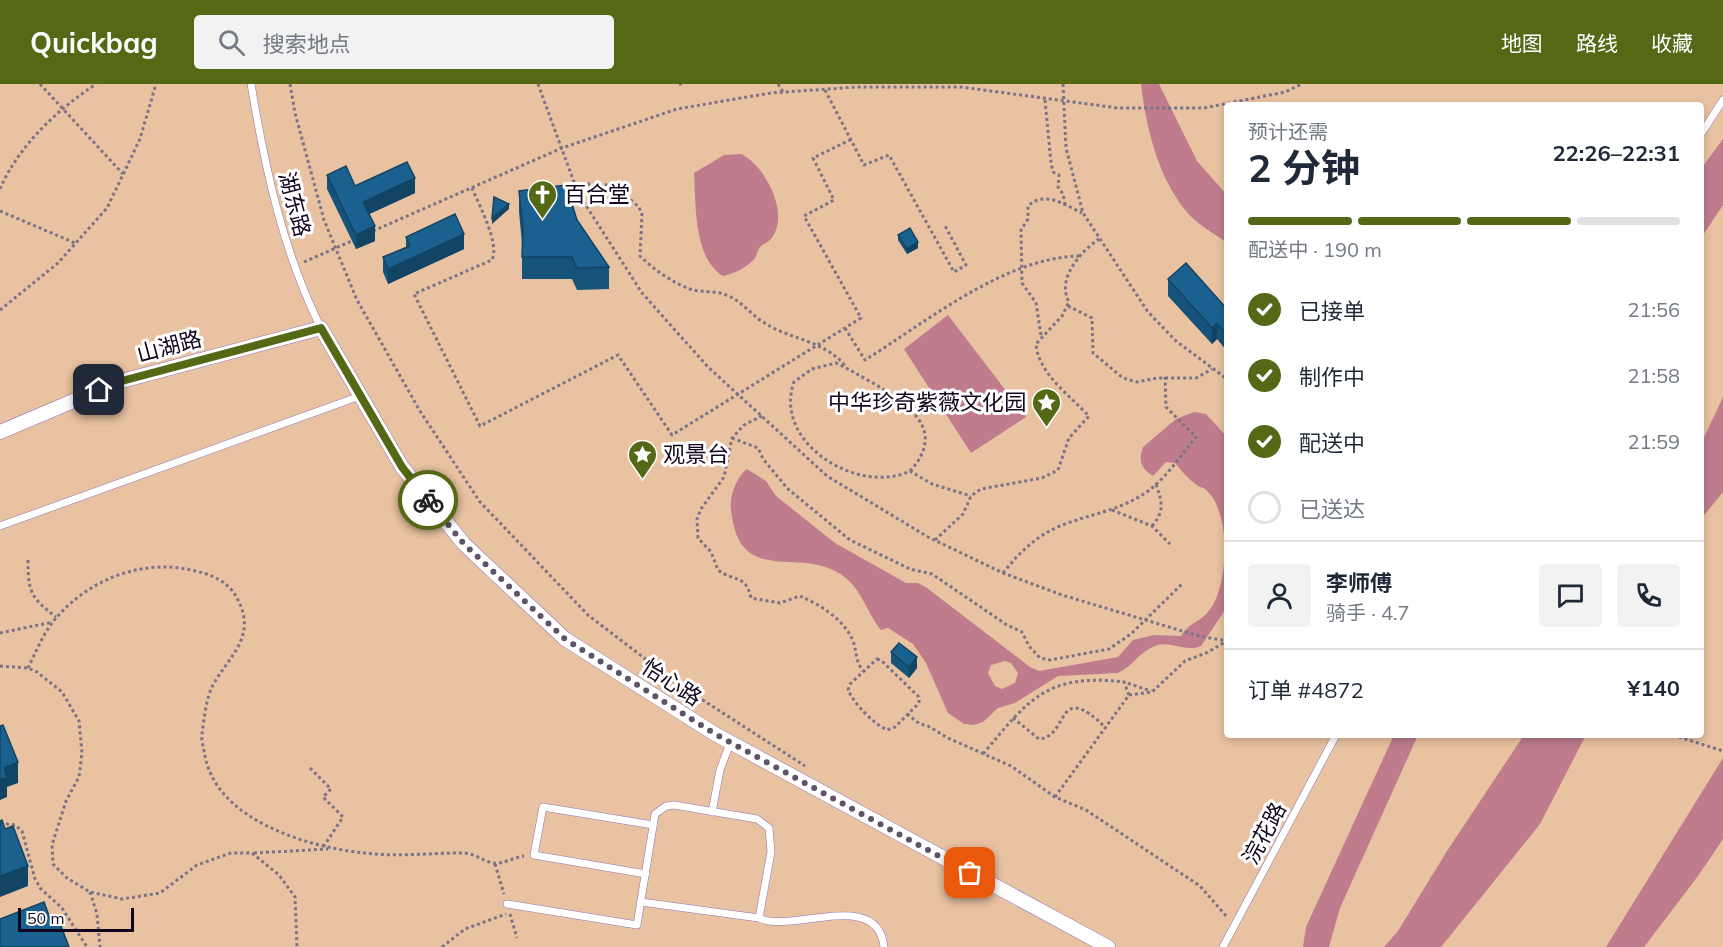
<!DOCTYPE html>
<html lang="zh">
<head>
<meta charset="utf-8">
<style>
	:root { --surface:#fff; --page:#f2f2f3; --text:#1f2937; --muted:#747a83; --line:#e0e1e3; --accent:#546815 }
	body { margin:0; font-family:Mulish,"Noto Sans SC",sans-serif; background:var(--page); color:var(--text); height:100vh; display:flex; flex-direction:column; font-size:22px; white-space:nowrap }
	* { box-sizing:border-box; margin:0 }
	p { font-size:20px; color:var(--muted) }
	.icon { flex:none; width:33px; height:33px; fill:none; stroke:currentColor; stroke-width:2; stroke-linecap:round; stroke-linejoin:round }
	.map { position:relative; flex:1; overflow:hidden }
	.details { position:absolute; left:1224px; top:18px; width:480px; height:636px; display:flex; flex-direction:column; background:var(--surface); border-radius:6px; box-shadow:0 3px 9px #0003 }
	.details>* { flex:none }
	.scale { position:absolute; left:18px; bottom:15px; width:116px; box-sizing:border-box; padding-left:6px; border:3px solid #11061e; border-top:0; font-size:16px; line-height:21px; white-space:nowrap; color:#11061e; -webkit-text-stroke:4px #fff; paint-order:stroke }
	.pin { position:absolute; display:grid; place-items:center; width:51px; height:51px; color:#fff; margin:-26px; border-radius:12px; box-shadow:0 3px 9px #0006 }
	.courier { position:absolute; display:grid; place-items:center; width:60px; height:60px; margin:-30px; border:4px solid #546815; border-radius:50%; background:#fff; color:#222; box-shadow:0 2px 8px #0007 }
	.overview em { font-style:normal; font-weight:700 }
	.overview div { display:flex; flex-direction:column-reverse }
	.overview { display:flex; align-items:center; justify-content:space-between; height:102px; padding:0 24px }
	h1 { font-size:39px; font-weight:700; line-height:45px }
	.bar { display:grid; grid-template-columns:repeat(4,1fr); gap:9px 6px; align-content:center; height:72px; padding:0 24px }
	.bar i { height:8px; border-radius:4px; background:var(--line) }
	.bar .selected { background:var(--accent) }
	.bar p { grid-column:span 4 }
	.line { display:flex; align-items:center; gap:15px; padding:0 24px; border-top:2px solid var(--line) }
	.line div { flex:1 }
	.round { display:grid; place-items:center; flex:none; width:63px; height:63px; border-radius:6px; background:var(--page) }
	ol { padding:0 24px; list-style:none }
	li { display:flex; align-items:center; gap:18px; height:66px }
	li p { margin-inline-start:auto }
	li .icon { padding:6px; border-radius:50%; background:var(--accent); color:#fff; stroke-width:4 }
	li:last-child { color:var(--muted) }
	li i { width:33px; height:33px; border:3px solid var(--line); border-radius:50% }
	header { display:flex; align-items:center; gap:36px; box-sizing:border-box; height:84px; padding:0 30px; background:var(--accent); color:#fff }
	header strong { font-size:28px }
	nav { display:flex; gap:33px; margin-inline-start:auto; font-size:21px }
	.search { width:420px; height:54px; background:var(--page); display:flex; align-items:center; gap:15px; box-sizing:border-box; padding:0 21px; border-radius:6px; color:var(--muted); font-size:22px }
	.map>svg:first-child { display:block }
	.green { fill:#e8c2a1; fill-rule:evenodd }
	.water { fill:#be7c8d; fill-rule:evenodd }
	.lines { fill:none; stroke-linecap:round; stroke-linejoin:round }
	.service-casing { stroke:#9175b7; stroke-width:8 }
	.minor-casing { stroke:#9175b7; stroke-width:15 }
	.path { stroke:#7b7386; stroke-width:3; stroke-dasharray:3 3; stroke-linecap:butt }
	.service { stroke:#fff; stroke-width:7 }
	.minor { stroke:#fff; stroke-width:14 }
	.wall { fill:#16537b }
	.shaded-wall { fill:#124464 }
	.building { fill:#1a618f; stroke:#124464; stroke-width:1.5 }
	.done { stroke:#5d5469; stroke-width:6; stroke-dasharray:0 10.8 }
	.route { stroke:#546815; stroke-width:8 }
	.labels { text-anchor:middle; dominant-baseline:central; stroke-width:6; stroke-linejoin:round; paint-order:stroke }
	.poi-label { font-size:22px; fill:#11061e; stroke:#fff; text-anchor:start }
	.street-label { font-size:22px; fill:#11061e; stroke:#fff }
</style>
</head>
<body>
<header>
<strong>Quickbag</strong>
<div class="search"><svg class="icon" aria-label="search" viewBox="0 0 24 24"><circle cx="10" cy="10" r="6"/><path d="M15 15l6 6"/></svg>搜索地点</div>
<nav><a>地图</a><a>路线</a><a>收藏</a></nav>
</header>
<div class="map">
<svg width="1723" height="863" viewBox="0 0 1723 863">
	<rect width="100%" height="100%" fill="#ebe6f4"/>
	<path class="green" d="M0 0H1723V863H0ZM1227 21H1701V651H1227Z"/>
	<g class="water">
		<path d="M1141 0H1159L1197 77 1227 111V159C1214 149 1196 140 1186 127 1158 93 1146 43 1141 0Z"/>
		<polygon points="1723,55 1723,121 1701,154 1701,85"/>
		<path d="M741 70C765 81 793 133 769 157 767 159 764 159 761 162 758 165 757 170 755 174 748 183 734 190 723 192 693 174 696 119 694 89L724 71Z"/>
		<polygon points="948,231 1026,333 971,369 904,265"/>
		<polygon points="1723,313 1723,408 1701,435 1701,360"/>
		<path d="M1194 328 1206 330 1227 353V523L1201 562C1186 569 1170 556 1155 562 1139 568 1132 583 1118 589L1058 592 1015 619 998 624 983 638 974 641 964 640 948 629 926 579 913 560 888 544 881 546C865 526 861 501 837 488 795 464 739 502 731 426 729 413 737 392 747 385L766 397 776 412 835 459 906 499H918L927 504 1030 583 1039 587 1118 573 1133 556 1154 551 1181 552C1191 537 1199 539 1208 528 1229 504 1232 428 1206 406 1204 403 1201 404 1198 402 1189 396 1182 387 1175 379L1166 378 1153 392C1141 384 1138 377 1143 363L1176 335ZM1005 577 1011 579 1018 589 1015 599 1002 605 995 602 988 589 991 581Z"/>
		<polygon points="1394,651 1418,651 1340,824 1329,863 1303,863 1306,843"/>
		<polygon points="1524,651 1586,651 1540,740 1441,863 1384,863 1398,847 1447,767"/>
		<polygon points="1723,674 1723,755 1698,792 1644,863 1606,863"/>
	</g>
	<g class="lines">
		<defs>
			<g id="service">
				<path d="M251 0C265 84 283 168 321 244"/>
				<polyline points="1701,50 1723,16"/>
				<polyline points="0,442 360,312"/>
				<polyline points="712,728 720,686 730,659"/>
				<polyline points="646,790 534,771 543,723 653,741"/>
				<polyline points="641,818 759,834"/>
				<path d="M507 820 637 841 655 730 666 722 674 721 757 735 769 744 771 768 759 834C792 850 878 804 884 863"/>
				<polyline points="1223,863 1336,651"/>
			</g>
			<polyline id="minor" points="0,348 118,298 321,244 402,383 464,460 565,555 715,650 1108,863"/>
		</defs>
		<use href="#service" class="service-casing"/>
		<use href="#minor" class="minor-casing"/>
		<g class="path">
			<polyline points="40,0 123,90"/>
			<polyline points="290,0 295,29 324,136 357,216 420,327 480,418 588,531 678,600 805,682"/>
			<polyline points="538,0 578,109 642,209 708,283 827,392 928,453 1003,489 1062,511 1199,552 1227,557"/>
			<polyline points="679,0 682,0"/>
			<polyline points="778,0 783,8"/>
			<polyline points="1063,0 1066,64 1083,129 1148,228 1176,257 1227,295"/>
			<polyline points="825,6 864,81 889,71 954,188 966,181 944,140"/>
			<polyline points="1045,16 1051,79 1053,88 1059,91 1058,103 1063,110 1065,121"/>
			<path d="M575 100H605L625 111 639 123 642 131 640 172C653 185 673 199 690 205 701 209 715 206 726 211 741 216 750 230 763 238 790 256 825 256 846 283"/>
			<path d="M472 104C479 121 500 160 492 176L414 210 480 342 618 271 672 351 861 234 804 132 834 116 813 74 852 55"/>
			<path d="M0 105C19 61 57 26 96 0"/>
			<polyline points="0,127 75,159"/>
			<polyline points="373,147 562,64 677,25 771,9 857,3 961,3 1118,24 1204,24 1285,8 1302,0"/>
			<polyline points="304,178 356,155"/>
			<polyline points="1068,222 1092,234 1093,269 1123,294 1137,298 1157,294 1196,294 1212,285"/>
			<polyline points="0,226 58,179 107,124 140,55 156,0"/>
			<path d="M845 244 865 276C928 237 1004 174 1079 172"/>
			<path d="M1041 251 1036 219 1022 199 1021 146 1028 135V122C1045 106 1065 121 1082 129"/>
			<path d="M762 332 744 341 732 354 724 393 701 425 697 435 698 454 711 468 718 486C734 498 746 490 751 514L780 519 800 512C819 520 845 536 853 557 857 568 855 576 863 587"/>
			<polyline points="732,354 758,364 763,375 788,405 850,456 910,485 932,490 1007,541 1022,548 1029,562 1040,574 1050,576 1109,565 1131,550 1183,499"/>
			<path d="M910 387C948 346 907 319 873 299 860 292 849 285 836 279L812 285 794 298C772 359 859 412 910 387L932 400 971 412"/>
			<polyline points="1112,426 1152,442 1170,460"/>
			<path d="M1152 442C1165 427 1162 418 1156 400"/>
			<path d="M935 456 963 430 971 412 981 405 1042 394 1058 386 1069 354 1089 332C1070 312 1038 289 1036 260L1062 232 1069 218C1056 195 1081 167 1099 155"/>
			<path d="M28 476C28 508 31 514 56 533"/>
			<path d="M1003 489C1019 469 1036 452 1060 442 1087 431 1117 427 1142 411 1164 398 1180 372 1196 353L1166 323 1165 293"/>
			<polyline points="0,549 53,538"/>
			<path d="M877 575 882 577 919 613V619L895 643 887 646C873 639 855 621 848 606L850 600Z"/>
			<polyline points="0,582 28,584 37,588 62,608 79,637 82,669 79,693 66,717 52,761 53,780 67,794 90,808 122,815 160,809 197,781 231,769 252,769 279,791 295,813 297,863"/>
			<path d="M28 584C36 568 44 547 57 533 90 495 142 475 191 486 211 490 229 497 238 516 257 553 229 572 213 601 206 614 204 635 202 650 201 657 204 665 205 672 217 736 307 763 364 769 397 773 430 769 463 769 474 769 483 777 493 779 502 781 514 773 524 772"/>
			<polyline points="1129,611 1124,598 1151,607"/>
			<polyline points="907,630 920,640 928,642 948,654 1011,682 1055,713 1086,726 1200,802 1227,833"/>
			<path d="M1013 634 1039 655C1070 653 1055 594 1106 644"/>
			<polyline points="1673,651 1723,667"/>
			<path d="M983 670C1029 615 1047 589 1124 598"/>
			<polyline points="310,684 331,705 323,713 343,733 324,762"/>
			<polyline points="1055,713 1129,611 1152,608 1185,577 1206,569 1227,557"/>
			<polyline points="0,739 15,741 22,747 35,795 41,805 62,824 87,863"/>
			<polyline points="254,769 328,765"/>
			<polyline points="495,780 504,810"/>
			<polyline points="90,808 97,830 100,863"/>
			<polyline points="510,830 517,854"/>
			<polyline points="442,863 465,845 506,830"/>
		</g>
		<use href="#service" class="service"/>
		<use href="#minor" class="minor"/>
	</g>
	<g class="wall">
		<polygon points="327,91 355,102 415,109 369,130 375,157 356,165 327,105"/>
		<polygon points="519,107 577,136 609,183 609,205 577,206 572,195 522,195 522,159 519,128"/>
		<polygon points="898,151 918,164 907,170 898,156"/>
		<polygon points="406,153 464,165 388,200 383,188 383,173 406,163"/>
		<polygon points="1168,195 1227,225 1227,267 1217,255 1212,260 1168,212"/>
		<polygon points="891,568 917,584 909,594 891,579"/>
	</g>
	<g class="shaded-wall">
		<polygon points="415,94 415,109 363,133 363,118"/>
		<polygon points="509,120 509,125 492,140 492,134"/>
		<polygon points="375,142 375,157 356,165 356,151"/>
		<polygon points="464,150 464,165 388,200 388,185"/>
		<polygon points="918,158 918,164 907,170 907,165"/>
		<polygon points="1217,239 1217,255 1212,260 1212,244"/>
		<polygon points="917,573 917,584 909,594 909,583"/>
		<polygon points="18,678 18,699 7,703 7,713 0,716 0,696 4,684"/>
		<polygon points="28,782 28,802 0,813 0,792"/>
	</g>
	<g class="building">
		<polygon points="407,78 415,94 363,118 375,142 356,151 327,91 346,82 355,102"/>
		<polygon points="566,101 577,136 609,183 577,184 572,173 522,173 523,144 519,107"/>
		<polygon points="494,113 509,120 492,134"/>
		<polygon points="455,130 464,150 388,185 383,173 410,162 406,153"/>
		<polygon points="910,144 918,158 907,165 898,151"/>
		<polygon points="1186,179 1227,225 1227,251 1217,239 1212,244 1168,195"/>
		<polygon points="899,559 917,573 909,583 891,568"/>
		<polygon points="3,641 18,678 4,684 7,693 0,696 0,642"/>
		<polygon points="2,736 5,745 13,742 28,782 0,792 0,737"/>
		<polygon points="44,818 51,837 58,834 69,863 0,863 0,835"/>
	</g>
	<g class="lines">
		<polyline class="done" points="428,416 464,460 565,555 715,650 970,789"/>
		<polyline class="route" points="99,306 118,298 321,244 402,383 428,416"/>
	</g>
	<defs>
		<symbol id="church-pin" viewBox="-11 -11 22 30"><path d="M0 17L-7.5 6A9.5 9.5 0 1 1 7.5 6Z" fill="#546815" stroke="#fff"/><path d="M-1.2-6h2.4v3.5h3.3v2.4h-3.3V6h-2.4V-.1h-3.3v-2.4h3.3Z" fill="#fff"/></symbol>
		<symbol id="sight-pin" viewBox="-11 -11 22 30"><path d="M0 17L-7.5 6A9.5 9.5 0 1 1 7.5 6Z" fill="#546815" stroke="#fff"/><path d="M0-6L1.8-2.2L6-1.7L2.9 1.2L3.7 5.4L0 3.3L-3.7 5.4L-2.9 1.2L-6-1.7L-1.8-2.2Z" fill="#fff"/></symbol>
	</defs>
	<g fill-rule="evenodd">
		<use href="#church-pin" x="526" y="94" width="33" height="45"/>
		<use href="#sight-pin" x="1030" y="302" width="33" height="45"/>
		<use href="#sight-pin" x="626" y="354" width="33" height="45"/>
	</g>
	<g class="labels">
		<g class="poi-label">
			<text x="564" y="110">百合堂</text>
			<text x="1026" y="318" text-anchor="end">中华珍奇紫薇文化园</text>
			<text x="663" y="370">观景台</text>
		</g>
		<g class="street-label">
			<text transform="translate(295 120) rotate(75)">湖东路</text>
			<text transform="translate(169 262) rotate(-15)">山湖路</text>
			<text transform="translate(672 598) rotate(33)">怡心路</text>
			<text transform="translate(1264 749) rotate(-62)">浣花路</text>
		</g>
	</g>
</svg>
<div class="scale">50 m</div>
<div class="pin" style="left:970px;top:789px;background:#ea580c"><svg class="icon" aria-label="bag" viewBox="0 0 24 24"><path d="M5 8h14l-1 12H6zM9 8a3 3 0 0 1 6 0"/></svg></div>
<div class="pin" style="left:99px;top:306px;background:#1f2937"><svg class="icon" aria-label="home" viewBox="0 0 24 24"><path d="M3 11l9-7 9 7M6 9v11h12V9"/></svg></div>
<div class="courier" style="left:428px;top:416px"><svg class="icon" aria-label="bike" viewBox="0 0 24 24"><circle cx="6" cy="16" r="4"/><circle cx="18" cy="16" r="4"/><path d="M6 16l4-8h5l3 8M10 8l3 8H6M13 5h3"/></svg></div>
<section class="details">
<div class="overview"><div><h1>2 分钟</h1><p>预计还需</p></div><em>22:26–22:31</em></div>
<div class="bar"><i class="selected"></i><i class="selected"></i><i class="selected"></i><i></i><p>配送中 · 190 m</p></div>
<ol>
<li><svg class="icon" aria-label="check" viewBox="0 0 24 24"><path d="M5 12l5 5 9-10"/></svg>已接单<p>21:56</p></li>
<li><svg class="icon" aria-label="check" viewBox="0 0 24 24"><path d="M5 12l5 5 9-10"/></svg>制作中<p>21:58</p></li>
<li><svg class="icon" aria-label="check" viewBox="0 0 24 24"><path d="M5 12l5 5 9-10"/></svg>配送中<p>21:59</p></li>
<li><i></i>已送达</li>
</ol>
<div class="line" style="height:108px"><a class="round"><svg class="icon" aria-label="person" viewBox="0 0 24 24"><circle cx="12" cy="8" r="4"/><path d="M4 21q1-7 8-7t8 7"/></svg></a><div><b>李师傅</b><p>骑手 · 4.7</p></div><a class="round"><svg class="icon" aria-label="chat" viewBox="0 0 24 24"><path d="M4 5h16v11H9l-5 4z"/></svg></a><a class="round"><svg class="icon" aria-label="phone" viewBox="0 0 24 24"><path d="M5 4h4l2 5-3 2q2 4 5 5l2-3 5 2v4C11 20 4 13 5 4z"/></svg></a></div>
<div class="line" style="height:78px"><div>订单 #4872</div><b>¥140</b></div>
</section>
</div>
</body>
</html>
